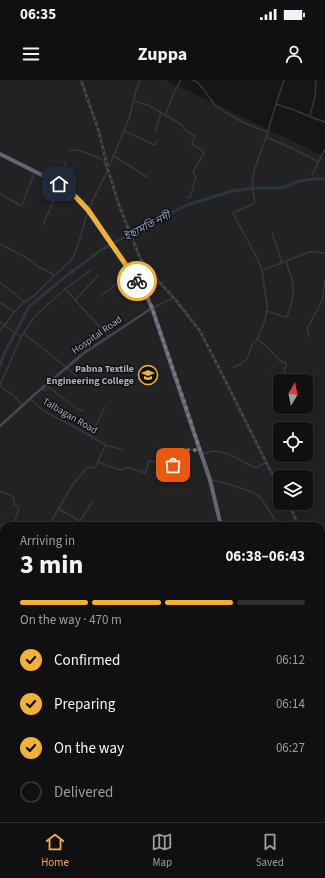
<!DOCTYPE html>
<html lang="en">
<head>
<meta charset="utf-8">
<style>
	:root { --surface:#101012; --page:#19191b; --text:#f1f3f6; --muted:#9c9d9f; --line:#303032; --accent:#f2b134 }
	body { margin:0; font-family:"Source Sans 3","Noto Sans Bengali",sans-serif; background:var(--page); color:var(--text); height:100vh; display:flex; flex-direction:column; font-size:15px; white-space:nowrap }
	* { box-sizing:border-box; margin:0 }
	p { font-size:13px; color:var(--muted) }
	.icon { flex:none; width:22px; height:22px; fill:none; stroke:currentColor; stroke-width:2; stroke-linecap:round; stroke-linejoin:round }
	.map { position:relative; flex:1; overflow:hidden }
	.details { position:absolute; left:0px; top:442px; width:325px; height:300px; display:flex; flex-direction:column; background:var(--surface); border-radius:12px 12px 0 0; box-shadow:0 2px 10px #0003,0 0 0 1px var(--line) }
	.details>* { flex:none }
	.needle { width:26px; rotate:10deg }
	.fabs { position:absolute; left:273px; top:294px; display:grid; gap:8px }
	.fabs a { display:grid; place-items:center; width:40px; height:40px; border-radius:6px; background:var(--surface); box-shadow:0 2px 10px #0003,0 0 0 1px var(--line); font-size:20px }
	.pin { position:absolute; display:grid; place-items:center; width:34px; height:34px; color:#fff; margin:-17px; border-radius:8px; box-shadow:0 2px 6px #0006 }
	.courier { position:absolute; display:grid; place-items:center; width:40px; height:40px; margin:-20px; border:3px solid #f2b134; border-radius:50%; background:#fff; color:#222; box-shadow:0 1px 5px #0007 }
	.summary em { font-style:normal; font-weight:700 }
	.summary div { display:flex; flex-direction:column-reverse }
	.summary { display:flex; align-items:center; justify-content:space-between; height:68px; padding:0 20px }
	h1 { font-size:26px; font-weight:700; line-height:30px }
	.bar { display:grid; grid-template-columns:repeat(4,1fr); gap:6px 4px; align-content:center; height:48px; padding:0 20px }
	.bar i { height:5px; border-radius:3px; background:var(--line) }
	.bar .selected { background:var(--accent) }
	.bar p { grid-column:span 4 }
	ol { padding:0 20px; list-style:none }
	li { display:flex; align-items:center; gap:12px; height:44px }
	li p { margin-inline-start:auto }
	li .icon { padding:4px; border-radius:50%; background:var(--accent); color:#111; stroke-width:4 }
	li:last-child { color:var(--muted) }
	li i { width:22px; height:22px; border:2px solid var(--line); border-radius:50% }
	.status { display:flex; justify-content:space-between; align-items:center; height:28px; padding:0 20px; background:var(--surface); direction:ltr }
	.status svg { height:11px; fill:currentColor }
	header { display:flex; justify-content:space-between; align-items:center; height:52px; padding:0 20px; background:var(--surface); font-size:18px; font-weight:700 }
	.tab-bar { display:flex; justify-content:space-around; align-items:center; height:56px; border-top:1px solid var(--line); background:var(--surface); font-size:11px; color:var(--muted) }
	.tab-bar a { display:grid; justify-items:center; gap:2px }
	.tab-bar .selected { color:var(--accent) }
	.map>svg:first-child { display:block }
	.built { fill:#222225; fill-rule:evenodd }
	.green { fill:#1e261f }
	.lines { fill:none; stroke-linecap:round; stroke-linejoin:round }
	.river { stroke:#2c353c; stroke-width:3 }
	.street { stroke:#37383d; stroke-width:1.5 }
	.secondary { stroke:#45474d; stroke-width:2.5 }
	.primary { stroke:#53555c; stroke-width:3.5 }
	.highway { stroke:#63666e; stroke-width:4 }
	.rail-casing { stroke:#4a4c52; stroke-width:2.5 }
	.rail { stroke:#111113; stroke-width:1; stroke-dasharray:3; stroke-linecap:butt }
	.done { stroke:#757880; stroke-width:4; stroke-dasharray:0 7.2 }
	.route { stroke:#f2b134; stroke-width:5 }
	.labels { text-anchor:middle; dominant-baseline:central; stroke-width:3; stroke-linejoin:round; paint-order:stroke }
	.street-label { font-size:10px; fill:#a8adb8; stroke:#111113 }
	.poi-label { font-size:10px; font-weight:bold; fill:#a8adb8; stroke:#111113; text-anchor:end }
	.water-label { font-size:11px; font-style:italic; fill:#7f9bb3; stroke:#111113 }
</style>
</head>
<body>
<div class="status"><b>06:35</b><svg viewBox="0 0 49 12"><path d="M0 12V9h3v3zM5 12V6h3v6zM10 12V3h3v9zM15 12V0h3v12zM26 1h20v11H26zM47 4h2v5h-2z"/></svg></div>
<header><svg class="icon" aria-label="menu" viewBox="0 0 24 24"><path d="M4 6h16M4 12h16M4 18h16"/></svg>Zuppa<svg class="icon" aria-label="person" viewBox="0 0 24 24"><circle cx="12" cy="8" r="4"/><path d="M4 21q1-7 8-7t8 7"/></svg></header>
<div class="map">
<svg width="325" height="742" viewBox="0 0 325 742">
	<rect width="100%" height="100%" fill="#161618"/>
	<path class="built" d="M0 0H166L325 77V742H0ZM280 301H306V327H280ZM280 349H306V375H280ZM280 397H306V423H280ZM4 446H321V738H4Z"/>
	<g class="green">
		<polygon points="306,356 309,359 310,358 313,366 313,371 312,374 310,372 311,370 310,369 308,370 311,375 310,377 303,378 302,382 297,375 306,375"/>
		<path d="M277 363 280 366C280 372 281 378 275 381L269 370V368L270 369Z"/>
	</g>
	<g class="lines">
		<polyline class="river" points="0,286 4,274 29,227 61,200 101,170 139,149 187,125 232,111 255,108 282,108 299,101 313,99 325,99"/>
		<g class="street">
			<polyline points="193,0 198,3 204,10 215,25 228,34 242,42 267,52"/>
			<polyline points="133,21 148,25 182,45 184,49 195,56 192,64 203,71 204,73 193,92 196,97 190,118 186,117"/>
			<polyline points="276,24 294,30 316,39 325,42"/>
			<polyline points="165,35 174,13 181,0"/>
			<polyline points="310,35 315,17 316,0"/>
			<polyline points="124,51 155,65 157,61"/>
			<polyline points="155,52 161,33"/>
			<polyline points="266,57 289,67 319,82"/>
			<path d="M69 71C77 67 93 76 101 79L104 81 107 92"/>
			<polyline points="114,76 147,97"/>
			<polyline points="312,95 325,69"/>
			<polyline points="60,102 66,82"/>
			<polyline points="0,114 20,125 22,125 35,91"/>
			<polyline points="89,128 105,96 129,39 135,14 140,0"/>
			<polyline points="43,145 54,120 62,105"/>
			<polyline points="272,153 282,183"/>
			<polyline points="0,164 25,177 39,187 55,195"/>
			<polyline points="263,190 309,172 315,172 325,173"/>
			<polyline points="0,203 13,212 24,222"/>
			<polyline points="65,209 108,256"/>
			<polyline points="101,216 130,194"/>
			<polyline points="75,220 98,196"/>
			<polyline points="0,222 14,232"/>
			<polyline points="152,228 174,218"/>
			<path d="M267 231 285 237H287C290 227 295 216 293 206 292 197 288 189 286 181"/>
			<polyline points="0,242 21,257"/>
			<polyline points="0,250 5,245 14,232 24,222 34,216 55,195 71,181 77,168 88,131"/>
			<path d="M24 254C42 267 59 281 76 296"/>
			<polyline points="309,257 307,249 322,221 325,200"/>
			<polyline points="257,259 269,269 280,281 286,283 286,286 284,292 290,301"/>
			<polyline points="234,287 241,284 247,279 252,265 258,258 264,243 267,231 267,225 262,191 258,180 233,133 255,123 252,105 254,91 266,57 278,18 284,0"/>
			<polyline points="0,305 21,257 35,236 65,209 91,190"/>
			<polyline points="0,306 14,316 23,326"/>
			<polyline points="42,309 45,311 49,307 77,329 83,331"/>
			<path d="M30 319C42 332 58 338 73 346 84 352 95 359 106 365L100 376 98 382 117 389 122 390 127 387 145 393 149 381 175 385 189 369 199 371"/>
			<polyline points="300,327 300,328"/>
			<polyline points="91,356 105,327"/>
			<polyline points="106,365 123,370"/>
			<path d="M202 374C206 373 210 371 214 371 229 372 243 382 256 388L265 383"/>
			<path d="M212 400C224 403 253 410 261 418L279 446"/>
			<polyline points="0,411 14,417 14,424 19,428 13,446"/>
			<polyline points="59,429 80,441 92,422"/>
			<polyline points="0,445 8,445 14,446"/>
			<polyline points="55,446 55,444 52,440 72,406 87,387 95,388 98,382"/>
			<polyline points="0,457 4,446"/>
			<polyline points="0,509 4,511"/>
			<polyline points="321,538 325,547"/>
			<polyline points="0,572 2,571 4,563"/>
			<polyline points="0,608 4,610"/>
			<polyline points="0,628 4,630"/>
			<polyline points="273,738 283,742"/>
			<polyline points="299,738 307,742"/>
			<polyline points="46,742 48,738"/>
			<polyline points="77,742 79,738"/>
			<polyline points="256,742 257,738"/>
		</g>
		<g class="secondary">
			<polyline points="0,346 34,315 84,273 152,228"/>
			<polyline points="321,591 325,587"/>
		</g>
		<polyline class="primary" points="0,686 4,686"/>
		<g class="highway">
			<polyline points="0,74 62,105 83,123 89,130 129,189 144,211 152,228 210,400 221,446"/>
			<polyline points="321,708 324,708 325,710 324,713 321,714"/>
			<polyline points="7,742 9,738"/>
		</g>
		<defs>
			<g id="rail">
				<polyline points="81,0 99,52 108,89 119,125 140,178 150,192 174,218 200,251 226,302 267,384 280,408"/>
				<polyline points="288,423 299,446"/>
				<polyline points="321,488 325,496"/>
			</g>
		</defs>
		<use href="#rail" class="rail-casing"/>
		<use href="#rail" class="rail"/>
	</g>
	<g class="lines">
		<polyline class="done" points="137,201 148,218 152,228 185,324 200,371 189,369 176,385 173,385"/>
		<polyline class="route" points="59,104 73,114 88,130 137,201"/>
	</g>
	<defs>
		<symbol id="university-ring" viewBox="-11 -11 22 22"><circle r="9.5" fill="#111113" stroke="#f2b134" stroke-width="1.5"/><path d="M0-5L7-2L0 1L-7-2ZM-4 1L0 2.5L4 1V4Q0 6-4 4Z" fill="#f2b134"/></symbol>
	</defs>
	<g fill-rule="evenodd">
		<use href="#university-ring" x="137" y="284" width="22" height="22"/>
	</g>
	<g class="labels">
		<g class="street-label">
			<text transform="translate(97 255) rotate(-35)">Hospital Road</text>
			<text transform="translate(70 336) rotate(30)">Talbagan Road</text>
		</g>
		<g class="poi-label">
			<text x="134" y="289">Pabna Textile<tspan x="134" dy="12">Engineering College</tspan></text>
		</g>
		<g class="water-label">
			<text transform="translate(147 146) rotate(-27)">ইছামতি নদী</text>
		</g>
	</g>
</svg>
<div class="fabs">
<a><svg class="needle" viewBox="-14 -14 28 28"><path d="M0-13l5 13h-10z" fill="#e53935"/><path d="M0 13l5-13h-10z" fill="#9c9d9f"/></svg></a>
<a><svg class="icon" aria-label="locate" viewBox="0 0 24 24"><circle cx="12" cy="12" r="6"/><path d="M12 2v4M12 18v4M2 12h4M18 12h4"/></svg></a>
<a><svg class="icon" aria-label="layers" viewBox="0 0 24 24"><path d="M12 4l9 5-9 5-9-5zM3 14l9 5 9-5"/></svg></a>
</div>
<div class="pin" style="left:173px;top:385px;background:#ea580c"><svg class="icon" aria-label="bag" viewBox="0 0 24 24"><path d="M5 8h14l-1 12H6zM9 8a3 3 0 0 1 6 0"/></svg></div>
<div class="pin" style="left:59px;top:104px;background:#1f2937"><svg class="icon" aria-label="home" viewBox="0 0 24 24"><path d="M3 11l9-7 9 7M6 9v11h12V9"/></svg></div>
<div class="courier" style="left:137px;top:201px"><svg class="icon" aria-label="bike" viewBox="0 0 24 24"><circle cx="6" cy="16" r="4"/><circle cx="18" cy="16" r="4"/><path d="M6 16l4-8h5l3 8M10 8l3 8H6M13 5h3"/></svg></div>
<section class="details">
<div class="summary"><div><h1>3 min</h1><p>Arriving in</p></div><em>06:38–06:43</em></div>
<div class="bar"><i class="selected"></i><i class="selected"></i><i class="selected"></i><i></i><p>On the way · 470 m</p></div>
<ol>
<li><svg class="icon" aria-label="check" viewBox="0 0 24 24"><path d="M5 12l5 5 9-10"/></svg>Confirmed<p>06:12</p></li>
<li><svg class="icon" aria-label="check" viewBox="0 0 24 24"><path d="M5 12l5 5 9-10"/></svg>Preparing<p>06:14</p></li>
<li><svg class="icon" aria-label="check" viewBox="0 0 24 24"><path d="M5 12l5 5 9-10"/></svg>On the way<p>06:27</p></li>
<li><i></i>Delivered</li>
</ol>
</section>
</div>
<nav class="tab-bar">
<a class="selected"><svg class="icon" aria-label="home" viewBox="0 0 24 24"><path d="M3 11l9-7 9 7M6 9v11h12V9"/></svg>Home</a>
<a><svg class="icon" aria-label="map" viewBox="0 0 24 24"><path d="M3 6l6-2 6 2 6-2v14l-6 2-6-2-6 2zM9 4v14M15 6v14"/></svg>Map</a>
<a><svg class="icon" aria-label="saved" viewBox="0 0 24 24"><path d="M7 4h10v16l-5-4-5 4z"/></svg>Saved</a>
</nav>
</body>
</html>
